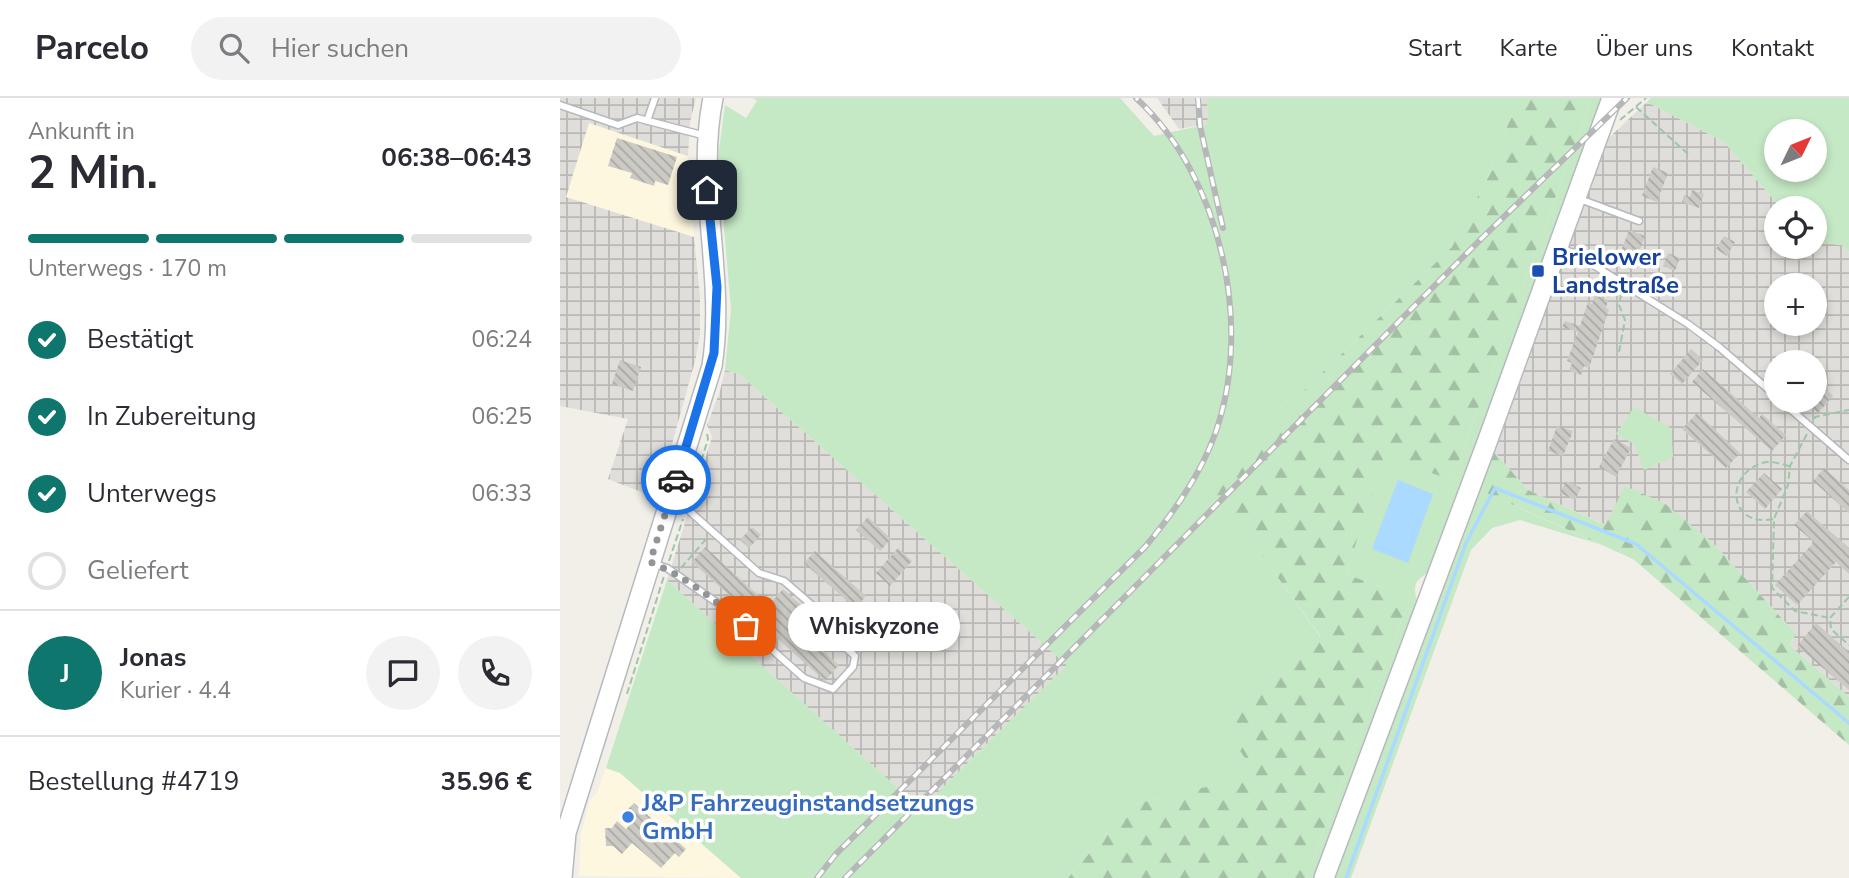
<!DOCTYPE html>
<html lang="de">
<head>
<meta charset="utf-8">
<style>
	:root { --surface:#fff; --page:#f2f2f3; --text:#2b2b33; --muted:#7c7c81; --line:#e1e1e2; --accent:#0f766e }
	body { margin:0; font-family:"Nunito Sans",sans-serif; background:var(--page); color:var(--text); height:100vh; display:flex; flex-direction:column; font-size:26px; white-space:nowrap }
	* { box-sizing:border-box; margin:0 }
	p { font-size:23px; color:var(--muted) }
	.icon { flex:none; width:38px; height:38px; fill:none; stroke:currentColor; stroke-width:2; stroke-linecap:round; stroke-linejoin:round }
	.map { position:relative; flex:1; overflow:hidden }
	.side { display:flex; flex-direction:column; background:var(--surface); width:560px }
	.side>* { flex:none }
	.needle { width:46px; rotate:47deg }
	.tools { position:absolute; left:1204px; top:21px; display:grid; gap:14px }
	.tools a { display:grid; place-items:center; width:63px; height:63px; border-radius:50%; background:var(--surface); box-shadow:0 4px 10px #0003; font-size:35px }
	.pin { position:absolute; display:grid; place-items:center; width:60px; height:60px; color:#fff; margin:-30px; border-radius:14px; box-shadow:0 4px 10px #0006 }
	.courier { position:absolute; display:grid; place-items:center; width:70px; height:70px; margin:-35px; border:5px solid #1a73e8; border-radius:50%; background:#fff; color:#222; box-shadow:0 2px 9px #0007 }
	.bubble { position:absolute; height:49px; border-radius:24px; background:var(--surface); box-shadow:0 4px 10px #0003; font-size:23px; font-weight:700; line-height:49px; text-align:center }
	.overview em { font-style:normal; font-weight:700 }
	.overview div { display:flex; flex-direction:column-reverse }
	.overview { display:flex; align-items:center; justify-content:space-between; height:119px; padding:0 28px }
	h1 { font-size:46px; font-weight:700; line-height:52px }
	.bar { display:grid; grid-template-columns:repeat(4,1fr); gap:10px 7px; align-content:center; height:84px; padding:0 28px }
	.bar i { height:9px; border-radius:5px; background:var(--line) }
	.bar .current { background:var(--accent) }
	.bar p { grid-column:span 4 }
	.line { display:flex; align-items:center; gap:18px; padding:0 28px; border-top:2px solid var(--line) }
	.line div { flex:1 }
	.round { display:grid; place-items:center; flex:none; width:74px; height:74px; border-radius:37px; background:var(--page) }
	ol { padding:0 28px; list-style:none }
	li { display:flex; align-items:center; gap:21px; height:77px }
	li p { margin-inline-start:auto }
	li .icon { padding:7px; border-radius:50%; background:var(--accent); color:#fff; stroke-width:4 }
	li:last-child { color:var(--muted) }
	li i { width:38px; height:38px; border:4px solid var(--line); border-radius:50% }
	header { display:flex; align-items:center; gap:42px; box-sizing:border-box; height:98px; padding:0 35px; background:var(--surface); border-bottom:2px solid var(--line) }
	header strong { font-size:33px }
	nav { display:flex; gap:38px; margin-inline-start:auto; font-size:24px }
	.search { width:490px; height:63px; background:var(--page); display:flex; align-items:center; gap:18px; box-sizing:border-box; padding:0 24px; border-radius:38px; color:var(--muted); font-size:26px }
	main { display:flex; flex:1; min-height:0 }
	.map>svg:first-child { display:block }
	.commercial { fill:#fef7e0 }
	.industrial { fill:url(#industrial-grid); fill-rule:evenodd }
	.grass { fill:#c5e8c5; fill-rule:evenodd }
	.forest { fill:url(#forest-firs) }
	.water { fill:#aadaff }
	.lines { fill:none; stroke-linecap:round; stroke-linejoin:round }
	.stream { stroke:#aadaff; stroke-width:3.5 }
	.building { fill:url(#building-back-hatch) }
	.lane-casing { stroke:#b5b8bc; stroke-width:9 }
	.secondary-casing { stroke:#b6babf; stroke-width:22 }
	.path { stroke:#9cc7a9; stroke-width:2; stroke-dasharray:7 3.5; stroke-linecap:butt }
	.lane { stroke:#fff; stroke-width:6 }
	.secondary { stroke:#fff; stroke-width:19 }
	.rail-casing { stroke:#b6b7b8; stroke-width:6 }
	.rail { stroke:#fff; stroke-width:3.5; stroke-dasharray:10; stroke-linecap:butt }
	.done { stroke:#929495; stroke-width:7; stroke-dasharray:0 12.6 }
	.route { stroke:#1a73e8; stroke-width:9 }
	.transit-dot { fill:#1a4fb4; stroke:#fff; stroke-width:2.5 }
	.shop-dot { fill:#3f7fe0; stroke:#fff; stroke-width:2.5 }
	.labels { text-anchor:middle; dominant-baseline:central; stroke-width:7; stroke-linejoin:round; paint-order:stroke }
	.transit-label { font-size:24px; font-weight:bold; fill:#164399; stroke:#fff; text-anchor:start }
	.shop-label { font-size:24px; font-weight:bold; fill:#366cbe; stroke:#fff; text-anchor:start }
</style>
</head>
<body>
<header>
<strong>Parcelo</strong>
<div class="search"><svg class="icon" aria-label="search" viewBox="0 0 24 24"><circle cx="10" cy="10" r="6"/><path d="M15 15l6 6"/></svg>Hier suchen</div>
<nav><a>Start</a><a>Karte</a><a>Über uns</a><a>Kontakt</a></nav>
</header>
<main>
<section class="side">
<div class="overview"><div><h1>2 Min.</h1><p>Ankunft in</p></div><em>06:38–06:43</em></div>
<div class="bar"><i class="current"></i><i class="current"></i><i class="current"></i><i></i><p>Unterwegs · 170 m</p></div>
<ol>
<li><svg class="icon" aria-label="check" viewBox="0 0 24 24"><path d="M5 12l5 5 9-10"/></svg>Bestätigt<p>06:24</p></li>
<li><svg class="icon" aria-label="check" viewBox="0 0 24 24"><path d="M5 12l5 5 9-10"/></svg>In Zubereitung<p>06:25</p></li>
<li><svg class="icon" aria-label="check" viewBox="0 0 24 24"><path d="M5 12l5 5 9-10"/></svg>Unterwegs<p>06:33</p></li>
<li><i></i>Geliefert</li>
</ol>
<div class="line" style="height:126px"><b class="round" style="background:var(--accent);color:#fff">J</b><div><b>Jonas</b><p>Kurier · 4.4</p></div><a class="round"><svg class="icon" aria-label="chat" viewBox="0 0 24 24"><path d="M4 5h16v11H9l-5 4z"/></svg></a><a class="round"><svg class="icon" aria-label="phone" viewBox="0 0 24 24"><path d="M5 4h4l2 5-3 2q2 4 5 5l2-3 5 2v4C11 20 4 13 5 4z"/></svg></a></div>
<div class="line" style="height:91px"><div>Bestellung #4719</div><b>35.96 €</b></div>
</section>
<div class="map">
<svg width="1289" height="780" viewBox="0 0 1289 780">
	<defs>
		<pattern id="industrial-grid" width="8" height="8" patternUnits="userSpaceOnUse" patternTransform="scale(1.75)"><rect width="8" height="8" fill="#e0deda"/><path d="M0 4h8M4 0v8" fill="none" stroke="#b9b8b5"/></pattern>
		<pattern id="forest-firs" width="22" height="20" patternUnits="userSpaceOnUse" patternTransform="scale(1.75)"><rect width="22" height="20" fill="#c5e8c5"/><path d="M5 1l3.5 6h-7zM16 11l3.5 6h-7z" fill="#a3c0a4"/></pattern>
		<pattern id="building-back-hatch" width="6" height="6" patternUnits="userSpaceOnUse" patternTransform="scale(1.75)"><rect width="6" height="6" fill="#cccac5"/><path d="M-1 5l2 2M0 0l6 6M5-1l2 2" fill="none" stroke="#a9a8a4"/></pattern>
	</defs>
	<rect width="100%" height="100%" fill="#f1efe8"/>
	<g class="commercial">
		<polygon points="29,25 128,58 134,139 5,100"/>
		<polygon points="46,670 60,675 181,780 19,778 21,736 30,702 37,695"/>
	</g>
	<g class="industrial">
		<polygon points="0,0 136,0 130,24 128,58 29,25 6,99 134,139 140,198 140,237 135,263 97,400 48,381 68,321 0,308"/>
		<polygon points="597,0 647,0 648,26 619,31"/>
		<path d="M1087 4 1164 44 1221 110H1216V149H1255V144L1282 147 1289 154V599L1229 547 1236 536 1151 443 1046 427 968 392 930 349 1037 51ZM1216 187H1255V226H1216ZM1216 264H1255V303H1216Z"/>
		<polygon points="165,272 179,276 507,567 361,711 107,482 152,339 147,327 160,293"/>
	</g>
	<g class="grass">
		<polygon points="193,0 560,0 594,38 648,26 647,0 958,0 928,78 892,149 643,390 703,459 761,540 659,619 697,677 571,707 508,780 181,780 60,675 46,670 107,482 361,711 507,567 179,276 165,272 171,211 158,60 165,7 186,20 197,3"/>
		<path d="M1032 0H1044L871 473C851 484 854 488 858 509L758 780H746L850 500 786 476 824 358 892 382Z"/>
		<path d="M1091 0H1289V154L1282 147 1255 144V110H1221L1164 44 1087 4ZM1216 33H1255V72H1216Z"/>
		<polygon points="1074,309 1111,330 1113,359 1084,372 1074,346 1056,336"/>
		<polygon points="915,390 1039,446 960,422 932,430 911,452 791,780 772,780"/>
	</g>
	<g class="forest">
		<polygon points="958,0 1032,0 892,382 824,359 786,476 850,500 746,780 508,780 571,707 696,677 658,619 761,539 703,459 642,391 892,149 928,78"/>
		<polygon points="930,349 968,392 1045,427 1065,388 1104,405 1151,443 1236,536 1229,547 1289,599 1289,647 1073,461 915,390"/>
	</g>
	<polygon class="water" points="838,382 873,396 848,465 812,451"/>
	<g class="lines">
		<polyline class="stream" points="786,780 906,445 935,390 1076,446 1289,625"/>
	</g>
	<g class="building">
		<polygon points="57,40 117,59 108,87 95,83 94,88 70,80 72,75 48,68"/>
		<polygon points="1093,69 1108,75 1097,104 1082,98"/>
		<polygon points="1132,92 1144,96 1139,110 1122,104 1124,97 1130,99"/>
		<polygon points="1069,132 1085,138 1074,167 1058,161"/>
		<polygon points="1164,138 1175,144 1167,158 1156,151"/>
		<polygon points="1108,155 1120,160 1115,173 1103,168"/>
		<polygon points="1035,197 1048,202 1046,210 1049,212 1029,270 1024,268 1021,277 1009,273 1012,265 1007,263 1018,234 1002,229 1005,223 1020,228 1028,204 1032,206"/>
		<polygon points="1131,251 1143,262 1122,286 1110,276"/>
		<polygon points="1224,254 1236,264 1216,264 1216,277 1209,271"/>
		<polygon points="60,262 81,269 73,293 52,286"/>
		<polygon points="1143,271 1199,320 1202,316 1226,337 1212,353 1132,284"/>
		<polygon points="1255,281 1273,298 1258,315 1245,303 1255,303"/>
		<polygon points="1137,315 1180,355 1166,370 1122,331"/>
		<polygon points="997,328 1013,333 1003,358 988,353"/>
		<polygon points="1054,341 1071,350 1056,379 1039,369"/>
		<polygon points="1264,370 1289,392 1289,415 1253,383"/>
		<polygon points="1204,375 1222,391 1205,411 1186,394"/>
		<polygon points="1006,383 1021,390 1015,402 1000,395"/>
		<polygon points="1247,413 1289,450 1289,476 1276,464 1237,507 1215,487 1254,444 1234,427"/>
		<polygon points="308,419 331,441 320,453 296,432"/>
		<polygon points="192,429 201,437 189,450 180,442"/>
		<polygon points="145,449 209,507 223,491 241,507 228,522 279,567 265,583 132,464"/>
		<polygon points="338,450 352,463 330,488 316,475"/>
		<polygon points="255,453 306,498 295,510 244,465"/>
		<polygon points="1256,525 1289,554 1289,592 1237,548"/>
		<polygon points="74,705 126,751 119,759 115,755 101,770 72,745 62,756 53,748 46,748 45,730 52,730 57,723 66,731 75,721 66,713"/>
	</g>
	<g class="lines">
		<defs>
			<g id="lane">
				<polyline points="0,7 58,27 77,20 146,38"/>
				<polyline points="87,23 95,0"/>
				<polyline points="1017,100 1079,123"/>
				<polyline points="999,150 1014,155 1128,226 1159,249 1216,298"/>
				<polyline points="1221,303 1289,362"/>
				<polyline points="92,465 107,470 166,511 244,580 273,591 293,569 295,558 264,530 254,509 224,483 199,475 126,410 112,404"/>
			</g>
			<g id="secondary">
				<path d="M2 780 6 735 152 268C166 178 135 89 153 0"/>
				<polyline points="764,780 926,347 1052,0"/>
			</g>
		</defs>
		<use href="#lane" class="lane-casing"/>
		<use href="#secondary" class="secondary-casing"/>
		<g class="path">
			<polyline points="1076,9 1128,56"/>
			<polyline points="1060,22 1086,0"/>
			<polyline points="1059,254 1065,222 1059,207 1061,197"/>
			<polyline points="1254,321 1255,319 1289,312"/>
			<polyline points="1247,336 1230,368 1228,387 1214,421 1212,490 1235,513 1270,520"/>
			<polyline points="129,403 148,341 147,335"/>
			<path d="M1213 421C1170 430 1163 378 1202 365 1210 362 1221 366 1229 368"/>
			<polyline points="109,463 123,421"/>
			<polyline points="121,470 147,440"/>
			<polyline points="1289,499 1270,520 1271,531 1289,547"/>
			<polyline points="67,596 104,478"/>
		</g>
		<use href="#lane" class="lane"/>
		<use href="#secondary" class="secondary"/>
		<defs>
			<g id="rail">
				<polyline points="638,0 640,28 663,130"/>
				<path d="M257 780 276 756 585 449C613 415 640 378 655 336 694 228 661 78 576 0"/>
				<polyline points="285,780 923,139 1067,0"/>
			</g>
		</defs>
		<use href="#rail" class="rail-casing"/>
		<use href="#rail" class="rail"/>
	</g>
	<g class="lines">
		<path class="done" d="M116 382 90 464C122 476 160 506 186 528"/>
		<polyline class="route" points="116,382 154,255 157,189 147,92"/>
	</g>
	<rect class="transit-dot" x="971" y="166" width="14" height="14" rx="3.5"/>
	<circle class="shop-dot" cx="68" cy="719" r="7"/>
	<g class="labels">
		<g class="transit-label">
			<text x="992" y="159">Brielower<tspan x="992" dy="28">Landstraße</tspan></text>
		</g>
		<g class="shop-label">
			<text x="82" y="705">J&amp;P Fahrzeuginstandsetzungs<tspan x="82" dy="28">GmbH</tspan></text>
		</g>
	</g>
</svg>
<div class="tools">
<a><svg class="needle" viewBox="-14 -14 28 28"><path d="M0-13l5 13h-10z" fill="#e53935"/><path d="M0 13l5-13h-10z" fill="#7c7c81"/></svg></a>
<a><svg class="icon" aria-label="locate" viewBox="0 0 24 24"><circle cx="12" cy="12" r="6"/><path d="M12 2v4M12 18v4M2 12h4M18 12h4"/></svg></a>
<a>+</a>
<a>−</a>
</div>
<div class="pin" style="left:186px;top:528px;background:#ea580c"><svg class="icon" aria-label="bag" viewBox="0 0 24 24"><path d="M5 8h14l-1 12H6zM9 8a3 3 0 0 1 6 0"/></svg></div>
<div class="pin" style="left:147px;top:92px;background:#1f2937"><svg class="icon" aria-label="home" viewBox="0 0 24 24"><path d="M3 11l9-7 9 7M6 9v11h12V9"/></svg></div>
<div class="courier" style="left:116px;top:382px"><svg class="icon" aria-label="car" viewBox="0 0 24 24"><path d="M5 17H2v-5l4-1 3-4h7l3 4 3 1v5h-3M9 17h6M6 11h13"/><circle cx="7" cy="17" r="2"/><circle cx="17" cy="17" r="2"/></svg></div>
<div class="bubble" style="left:228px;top:504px;width:172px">Whiskyzone</div>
</div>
</main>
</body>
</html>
